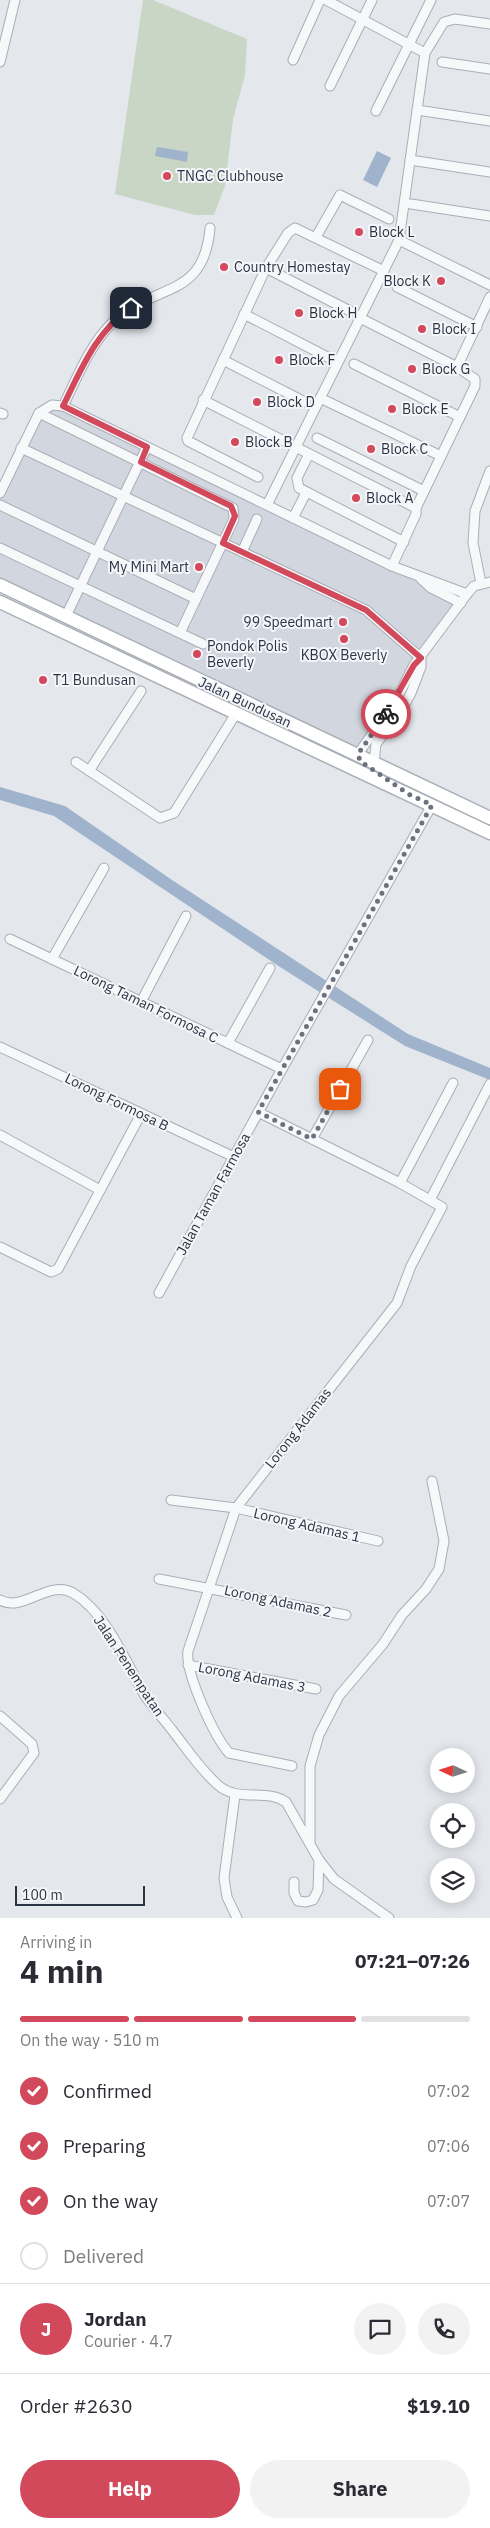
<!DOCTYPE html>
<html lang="en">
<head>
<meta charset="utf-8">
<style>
	:root { --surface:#fff; --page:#f2f2f3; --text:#2b2b33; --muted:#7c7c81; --line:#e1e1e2; --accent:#d1495b }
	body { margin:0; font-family:"IBM Plex Sans",sans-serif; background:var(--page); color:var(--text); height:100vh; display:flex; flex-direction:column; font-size:19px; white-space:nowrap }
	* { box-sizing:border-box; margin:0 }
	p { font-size:16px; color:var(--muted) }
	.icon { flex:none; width:28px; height:28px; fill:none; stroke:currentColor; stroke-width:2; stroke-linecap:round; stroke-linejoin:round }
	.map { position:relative; height:1918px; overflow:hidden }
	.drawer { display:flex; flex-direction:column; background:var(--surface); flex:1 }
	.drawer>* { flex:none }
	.needle { width:32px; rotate:274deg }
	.tools { position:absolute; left:430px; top:1748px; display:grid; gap:10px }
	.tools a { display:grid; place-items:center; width:45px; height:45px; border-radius:50%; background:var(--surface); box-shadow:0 2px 12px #0003; font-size:25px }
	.scale { position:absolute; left:15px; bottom:12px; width:130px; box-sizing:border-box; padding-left:5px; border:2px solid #2b3445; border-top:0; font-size:14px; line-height:18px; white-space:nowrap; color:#2b3445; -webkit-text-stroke:4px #f4f6f9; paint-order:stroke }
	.pin { position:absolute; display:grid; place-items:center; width:42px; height:42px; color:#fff; margin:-21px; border-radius:10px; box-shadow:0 2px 8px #0006 }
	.courier { position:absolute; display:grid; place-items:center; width:50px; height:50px; margin:-25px; border:4px solid #d1495b; border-radius:50%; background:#fff; color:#222; box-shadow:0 1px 6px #0007 }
	.summary em { font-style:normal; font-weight:700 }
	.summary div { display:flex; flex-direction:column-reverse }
	.summary { display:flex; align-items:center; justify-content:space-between; height:85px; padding:0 20px }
	h1 { font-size:32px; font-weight:700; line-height:38px }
	.bar { display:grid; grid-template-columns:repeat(4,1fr); gap:8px 5px; align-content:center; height:60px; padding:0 20px }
	.bar i { height:6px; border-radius:4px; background:var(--line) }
	.bar .on { background:var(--accent) }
	.bar p { grid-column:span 4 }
	.line { display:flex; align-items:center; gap:12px; padding:0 20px; border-top:1px solid var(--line) }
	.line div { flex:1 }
	.round { display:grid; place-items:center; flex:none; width:52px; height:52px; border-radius:26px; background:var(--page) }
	ol { padding:0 20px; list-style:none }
	li { display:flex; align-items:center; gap:15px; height:55px }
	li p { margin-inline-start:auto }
	li .icon { padding:5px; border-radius:50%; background:var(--accent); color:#fff; stroke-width:4 }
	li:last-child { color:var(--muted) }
	li i { width:28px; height:28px; border:2px solid var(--line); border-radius:50% }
	.button { display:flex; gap:10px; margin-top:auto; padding:10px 20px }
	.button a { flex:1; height:58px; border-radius:30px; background:var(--accent); color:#fff; font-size:20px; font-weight:700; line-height:58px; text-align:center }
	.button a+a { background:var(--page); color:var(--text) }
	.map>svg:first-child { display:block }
	.built { fill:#d2d6de }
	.green { fill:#c9d6c5 }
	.water { fill:#9fb4cc }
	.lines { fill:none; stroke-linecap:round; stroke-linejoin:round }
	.street-casing { stroke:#a9aeb7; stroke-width:11 }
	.secondary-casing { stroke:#a9aeb7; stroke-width:15 }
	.street { stroke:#f7f8fa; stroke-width:9 }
	.secondary { stroke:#fff; stroke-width:12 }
	.done { stroke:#6c737f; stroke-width:5; stroke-dasharray:0 9 }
	.route { stroke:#d1495b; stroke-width:6 }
	.poi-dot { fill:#d1495b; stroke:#f4f6f9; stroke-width:2 }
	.labels { text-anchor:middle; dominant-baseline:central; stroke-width:4; stroke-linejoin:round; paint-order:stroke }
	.poi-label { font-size:14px; fill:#2b3445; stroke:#f4f6f9; text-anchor:start }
	.street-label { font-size:14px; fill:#2b3445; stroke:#f4f6f9 }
</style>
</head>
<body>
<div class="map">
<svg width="490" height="1918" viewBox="0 0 490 1918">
	<rect width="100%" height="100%" fill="#e4e7ec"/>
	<polygon class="built" points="52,405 460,597 358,754 0,585 0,493 36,417"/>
	<polygon class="green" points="143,0 153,0 247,39 245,75 233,119 225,186 214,215 195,215 115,194"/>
	<g class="water">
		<polygon points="157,147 188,152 187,162 155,156"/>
		<polygon points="377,151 391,158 377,187 363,180"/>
		<polygon points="0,787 65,806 172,880 408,1034 490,1068 490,1080 405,1046 280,967 54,816 0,800"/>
	</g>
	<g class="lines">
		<defs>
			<g id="street">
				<polyline points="326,0 425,53"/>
				<polyline points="293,60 320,0"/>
				<polyline points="0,62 15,0"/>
				<polyline points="442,62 490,69"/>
				<polyline points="330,86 372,0"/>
				<polyline points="417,110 490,121"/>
				<polyline points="376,111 431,0"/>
				<polyline points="410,160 490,172"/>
				<polyline points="411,204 490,216"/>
				<polyline points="316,237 340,195 389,219"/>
				<polyline points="399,240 490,285"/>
				<polyline points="266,268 350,311"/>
				<polyline points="397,287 477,327"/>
				<polyline points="244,314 337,362"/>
				<polyline points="360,318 457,367 475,379 475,386 416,508"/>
				<polyline points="223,360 305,402"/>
				<polyline points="354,364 460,417"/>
				<polyline points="457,367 490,297"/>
				<polyline points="320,398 441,456"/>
				<polyline points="203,400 416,508 416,514 392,566"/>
				<path d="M63 406C77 378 89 346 112 323 153 282 204 301 210 228"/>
				<polyline points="0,413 3,414"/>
				<polyline points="39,413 233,508 234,519 180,633"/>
				<polyline points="317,438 424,491"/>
				<polyline points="21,448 366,610 421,658 421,667 411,693 401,711 376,744 374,763"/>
				<polyline points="309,454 297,478 299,488 404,542"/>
				<polyline points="258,477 188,441 187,438 266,268 288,233 295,228 384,271"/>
				<polyline points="0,493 39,413 52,405 63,406 392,566 467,594"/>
				<polyline points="0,505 196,599"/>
				<polyline points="267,505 399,240 425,53 444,22 455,19 490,24"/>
				<polyline points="293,518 306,493"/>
				<polyline points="0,548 203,644"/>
				<polyline points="242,552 257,519"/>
				<polyline points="421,579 431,588 461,603"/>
				<polyline points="481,583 473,543 475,511 490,471"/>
				<polyline points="66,616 147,447"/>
				<polyline points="358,754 395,702 414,665 467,594 474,586 490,582"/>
				<polyline points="76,762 160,818 174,813 235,715"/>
				<polyline points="89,771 141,691"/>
				<polyline points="10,939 282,1069"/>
				<polyline points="52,959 104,868"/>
				<polyline points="141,1002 186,916"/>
				<polyline points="228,1043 270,968"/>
				<polyline points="0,1047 234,1157"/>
				<path d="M258 1112 400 1183 442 1207 411 1266 397 1303 236 1508 188 1651C185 1673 214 1736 229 1753L292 1766"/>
				<polyline points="0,1135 100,1190"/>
				<polyline points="312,1139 368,1040"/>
				<polyline points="400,1183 453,1083"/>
				<polyline points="430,1200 490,1084"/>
				<polyline points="0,1247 51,1272 58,1269 141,1114"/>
				<polyline points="159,1293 282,1069 432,805"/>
				<polyline points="171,1500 236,1508 378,1541"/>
				<polyline points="159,1579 346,1615"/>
				<path d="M0 1600C23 1613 48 1579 73 1593 106 1612 126 1662 144 1694 152 1707 163 1718 172 1730 187 1749 200 1769 218 1785 238 1803 266 1788 286 1802L319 1860 334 1879 389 1918"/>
				<polyline points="188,1665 316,1689"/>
				<polyline points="0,1716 32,1744 34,1753 0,1799"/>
				<polyline points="235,1795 224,1878 227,1897 237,1918"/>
				<polyline points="310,1843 310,1766 319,1735 339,1696 383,1644 402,1615 426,1589 439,1569 444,1541 432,1481"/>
				<polyline points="294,1882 294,1893 298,1901 306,1902 313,1900 318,1890 319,1860"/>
			</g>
			<g id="secondary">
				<polyline points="0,585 490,818"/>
				<polyline points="0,602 490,833"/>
			</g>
		</defs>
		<use href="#street" class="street-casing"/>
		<use href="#secondary" class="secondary-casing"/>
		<use href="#street" class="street"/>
		<use href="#secondary" class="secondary"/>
	</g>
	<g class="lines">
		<polyline class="done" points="340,1089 312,1139 258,1112 432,805 410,795 360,761 358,754 386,714"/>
		<path class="route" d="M131 308C96 331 81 370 63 406L147 447 141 462 231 506 235 516 223 543 366 610 421 658 414 665 386 714"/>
	</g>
	<g class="poi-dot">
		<circle cx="167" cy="176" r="5"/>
		<circle cx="359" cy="232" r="5"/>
		<circle cx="224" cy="267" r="5"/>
		<circle cx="441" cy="281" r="5"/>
		<circle cx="299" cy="313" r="5"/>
		<circle cx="422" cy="329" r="5"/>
		<circle cx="279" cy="360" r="5"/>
		<circle cx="412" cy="369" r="5"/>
		<circle cx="257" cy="402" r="5"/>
		<circle cx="392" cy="409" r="5"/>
		<circle cx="235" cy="442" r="5"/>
		<circle cx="371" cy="449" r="5"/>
		<circle cx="356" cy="498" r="5"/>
		<circle cx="199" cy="567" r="5"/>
		<circle cx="343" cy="622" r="5"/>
		<circle cx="344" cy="639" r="5"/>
		<circle cx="197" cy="654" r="5"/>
		<circle cx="43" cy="680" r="5"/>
	</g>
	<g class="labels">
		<g class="poi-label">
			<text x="177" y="176">TNGC Clubhouse</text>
			<text x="369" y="232">Block L</text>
			<text x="234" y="267">Country Homestay</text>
			<text x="431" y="281" text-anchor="end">Block K</text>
			<text x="309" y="313">Block H</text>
			<text x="432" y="329">Block I</text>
			<text x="289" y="360">Block F</text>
			<text x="422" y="369">Block G</text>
			<text x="267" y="402">Block D</text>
			<text x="402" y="409">Block E</text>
			<text x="245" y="442">Block B</text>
			<text x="381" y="449">Block C</text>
			<text x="366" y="498">Block A</text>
			<text x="189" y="567" text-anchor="end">My Mini Mart</text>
			<text x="333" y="622" text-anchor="end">99 Speedmart</text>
			<text x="207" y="646">Pondok Polis<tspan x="207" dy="16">Beverly</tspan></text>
			<text x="344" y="655" text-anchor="middle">KBOX Beverly</text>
			<text x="53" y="680">T1 Bundusan</text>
		</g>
		<g class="street-label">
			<text transform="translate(245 702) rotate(25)">Jalan Bundusan</text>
			<text transform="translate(146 1004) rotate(26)">Lorong Taman Formosa C</text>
			<text transform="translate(117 1102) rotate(26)">Lorong Formosa B</text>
			<text transform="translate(213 1194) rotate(-61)">Jalan Taman Farmosa</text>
			<text transform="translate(298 1428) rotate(-52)">Lorong Adamas</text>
			<text transform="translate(307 1525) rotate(13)">Lorong Adamas 1</text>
			<text transform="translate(278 1601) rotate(12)">Lorong Adamas 2</text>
			<text transform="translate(129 1666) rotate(57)">Jalan Penempatan</text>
			<text transform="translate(252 1677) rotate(11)">Lorong Adamas 3</text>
		</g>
	</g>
</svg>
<div class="tools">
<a><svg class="needle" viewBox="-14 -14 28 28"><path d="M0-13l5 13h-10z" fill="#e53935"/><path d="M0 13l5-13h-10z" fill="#7c7c81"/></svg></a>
<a><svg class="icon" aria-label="locate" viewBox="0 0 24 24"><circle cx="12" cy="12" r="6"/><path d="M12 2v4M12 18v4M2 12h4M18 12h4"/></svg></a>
<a><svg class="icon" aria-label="layers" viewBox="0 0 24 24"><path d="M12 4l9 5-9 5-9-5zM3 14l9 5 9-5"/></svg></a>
</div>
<div class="scale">100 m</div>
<div class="pin" style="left:340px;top:1089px;background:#ea580c"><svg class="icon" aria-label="bag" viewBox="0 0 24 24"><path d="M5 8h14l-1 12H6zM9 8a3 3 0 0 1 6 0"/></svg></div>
<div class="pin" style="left:131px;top:308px;background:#1f2937"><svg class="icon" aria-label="home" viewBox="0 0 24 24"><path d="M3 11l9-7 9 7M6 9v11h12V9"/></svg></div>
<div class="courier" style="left:386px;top:714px"><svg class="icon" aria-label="bike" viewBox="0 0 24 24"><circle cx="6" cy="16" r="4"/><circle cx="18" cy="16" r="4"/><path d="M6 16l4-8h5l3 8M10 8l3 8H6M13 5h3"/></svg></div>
</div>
<section class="drawer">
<div class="summary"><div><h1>4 min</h1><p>Arriving in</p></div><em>07:21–07:26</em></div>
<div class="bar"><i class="on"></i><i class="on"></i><i class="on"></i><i></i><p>On the way · 510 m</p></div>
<ol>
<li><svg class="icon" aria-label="check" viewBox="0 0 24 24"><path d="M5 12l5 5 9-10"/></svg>Confirmed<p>07:02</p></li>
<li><svg class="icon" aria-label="check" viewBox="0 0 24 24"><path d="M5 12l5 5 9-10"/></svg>Preparing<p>07:06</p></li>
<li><svg class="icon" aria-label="check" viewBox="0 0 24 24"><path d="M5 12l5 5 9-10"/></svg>On the way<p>07:07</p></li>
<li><i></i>Delivered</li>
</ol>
<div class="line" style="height:90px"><b class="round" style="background:var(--accent);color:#fff">J</b><div><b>Jordan</b><p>Courier · 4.7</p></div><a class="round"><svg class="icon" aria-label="chat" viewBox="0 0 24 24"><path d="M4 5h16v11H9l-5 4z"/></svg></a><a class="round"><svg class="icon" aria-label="phone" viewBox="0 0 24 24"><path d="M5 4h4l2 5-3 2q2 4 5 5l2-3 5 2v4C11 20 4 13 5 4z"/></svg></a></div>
<div class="line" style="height:65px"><div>Order #2630</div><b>$19.10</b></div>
<div class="button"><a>Help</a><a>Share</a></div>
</section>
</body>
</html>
